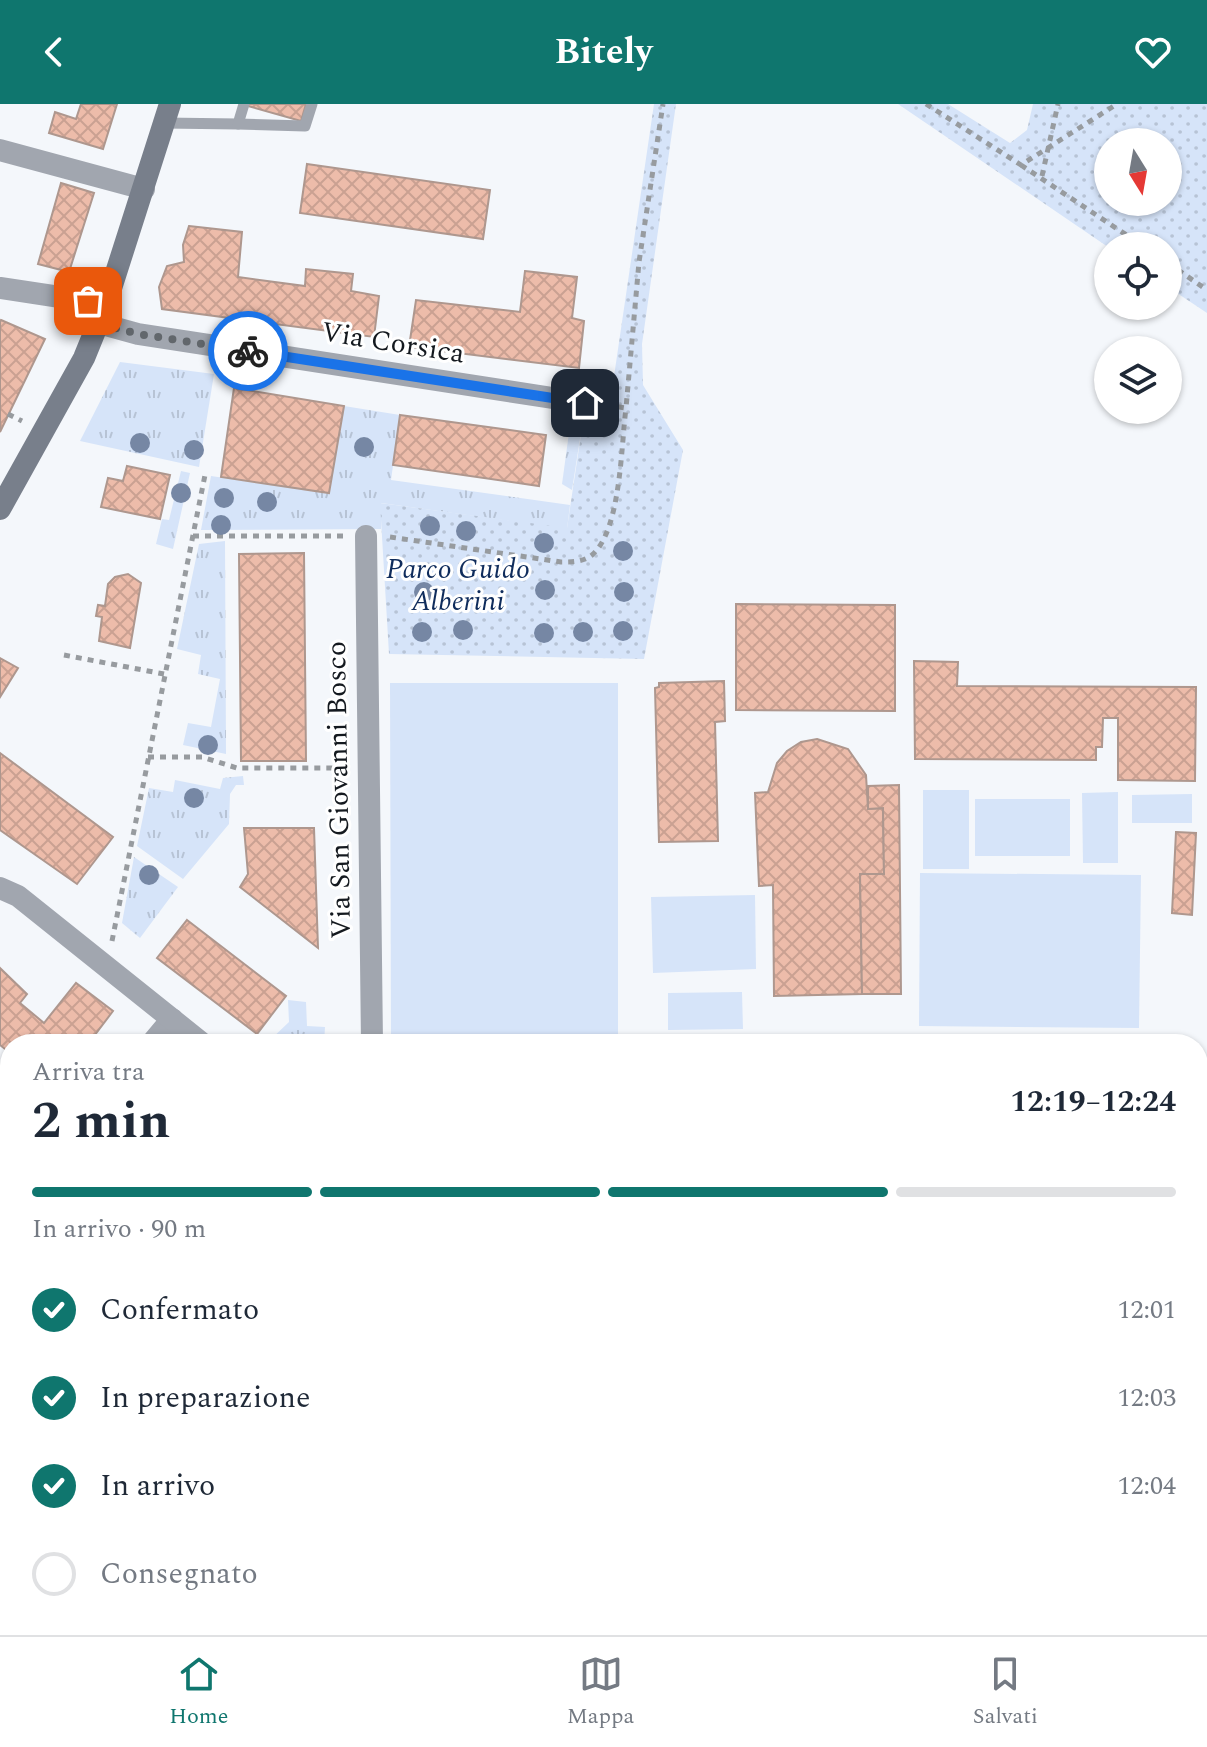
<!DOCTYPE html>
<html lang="it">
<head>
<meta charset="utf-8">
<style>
	:root { --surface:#fff; --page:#f6f6f7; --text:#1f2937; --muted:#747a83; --line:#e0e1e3; --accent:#0f766e }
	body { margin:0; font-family:Spectral,serif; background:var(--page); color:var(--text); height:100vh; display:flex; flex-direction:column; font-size:30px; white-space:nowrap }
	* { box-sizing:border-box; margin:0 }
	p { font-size:26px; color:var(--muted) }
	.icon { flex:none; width:44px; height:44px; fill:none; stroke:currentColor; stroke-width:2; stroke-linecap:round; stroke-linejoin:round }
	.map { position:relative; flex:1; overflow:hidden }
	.side { position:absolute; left:0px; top:930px; width:1208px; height:602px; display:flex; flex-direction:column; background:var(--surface); border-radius:32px 32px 0 0; box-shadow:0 2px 6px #0004 }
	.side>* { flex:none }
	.needle { width:52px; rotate:169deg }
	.buttons { position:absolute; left:1094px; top:24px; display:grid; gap:16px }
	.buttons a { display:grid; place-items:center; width:88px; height:88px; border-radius:50%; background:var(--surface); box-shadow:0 2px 6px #0004; font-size:40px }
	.pin { position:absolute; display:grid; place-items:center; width:68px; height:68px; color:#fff; margin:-34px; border-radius:16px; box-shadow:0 4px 12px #0006 }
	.courier { position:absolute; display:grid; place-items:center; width:80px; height:80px; margin:-40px; border:6px solid #1a73e8; border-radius:50%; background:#fff; color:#222; box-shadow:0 2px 10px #0007 }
	.head em { font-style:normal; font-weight:700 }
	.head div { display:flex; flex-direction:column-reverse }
	.head { display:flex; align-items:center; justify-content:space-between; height:136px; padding:0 32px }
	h1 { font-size:52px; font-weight:700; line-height:60px }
	.bar { display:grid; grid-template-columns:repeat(4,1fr); gap:12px 8px; align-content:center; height:96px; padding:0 32px }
	.bar i { height:10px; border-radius:6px; background:var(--line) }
	.bar .selected { background:var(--accent) }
	.bar p { grid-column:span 4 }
	ol { padding:0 32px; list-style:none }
	li { display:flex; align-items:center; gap:24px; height:88px }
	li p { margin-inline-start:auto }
	li .icon { padding:8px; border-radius:50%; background:var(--accent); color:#fff; stroke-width:4 }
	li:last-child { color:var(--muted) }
	li i { width:44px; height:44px; border:4px solid var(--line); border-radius:50% }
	header { display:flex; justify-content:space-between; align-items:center; height:104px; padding:0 32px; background:var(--accent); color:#fff; font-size:36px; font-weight:700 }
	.tab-bar { display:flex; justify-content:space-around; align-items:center; height:112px; border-top:2px solid var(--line); background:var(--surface); font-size:22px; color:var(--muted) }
	.tab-bar a { display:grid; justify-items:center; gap:4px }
	.tab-bar .selected { color:var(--accent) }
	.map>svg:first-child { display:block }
	.grass { fill:url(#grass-tufts) }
	.park { fill:url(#park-dots); fill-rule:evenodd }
	.garden { fill:#d6e4f9 }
	.building { fill:url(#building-cross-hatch); stroke:#ae978e; stroke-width:2 }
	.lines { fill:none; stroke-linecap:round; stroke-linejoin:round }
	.path { stroke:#979b9f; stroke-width:5; stroke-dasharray:6 6; stroke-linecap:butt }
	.service { stroke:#a1a6af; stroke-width:11 }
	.minor { stroke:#a1a6af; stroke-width:22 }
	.tertiary { stroke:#a1a6af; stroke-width:22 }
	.secondary { stroke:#787f8b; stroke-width:22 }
	.tree { fill:#7687a4 }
	.done { stroke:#62676c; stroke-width:8; stroke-dasharray:0 14.4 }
	.route { stroke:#1a73e8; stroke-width:10 }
	.labels { text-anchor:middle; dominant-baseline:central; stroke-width:6; stroke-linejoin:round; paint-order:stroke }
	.street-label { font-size:28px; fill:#14191f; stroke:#fff }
	.park-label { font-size:28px; font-style:italic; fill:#0f2c5c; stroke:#fff }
</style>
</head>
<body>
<header><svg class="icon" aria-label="back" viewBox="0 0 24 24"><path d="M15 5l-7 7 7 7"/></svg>Bitely<svg class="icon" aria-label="heart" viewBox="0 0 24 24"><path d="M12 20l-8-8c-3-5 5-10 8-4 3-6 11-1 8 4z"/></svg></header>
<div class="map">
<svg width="1207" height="1531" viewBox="0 0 1207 1531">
	<defs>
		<pattern id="grass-tufts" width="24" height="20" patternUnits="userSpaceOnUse" patternTransform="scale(2)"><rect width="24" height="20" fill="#d6e4f9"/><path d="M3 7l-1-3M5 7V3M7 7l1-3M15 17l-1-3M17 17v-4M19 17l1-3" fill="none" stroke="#b7c3d5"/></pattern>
		<pattern id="park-dots" width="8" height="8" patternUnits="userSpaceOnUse" patternTransform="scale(2)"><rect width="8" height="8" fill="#d6e4f9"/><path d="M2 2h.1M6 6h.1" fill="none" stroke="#b7c3d5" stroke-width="1.8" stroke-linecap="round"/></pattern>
		<pattern id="building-cross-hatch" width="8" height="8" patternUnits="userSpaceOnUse" patternTransform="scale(2)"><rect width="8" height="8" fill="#edbcaa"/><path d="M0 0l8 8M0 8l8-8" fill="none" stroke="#caa192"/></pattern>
	</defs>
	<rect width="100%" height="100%" fill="#f4f7fb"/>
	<g class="grass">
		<polygon points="120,258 214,270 199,363 80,337"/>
		<polygon points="344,302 400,311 391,376 570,401 567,425 381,399 381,425 201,426 211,372 329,389"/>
		<polygon points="572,307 584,309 572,386 562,380"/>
		<polygon points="181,367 190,369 173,445 156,440 162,415 169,416"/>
		<polygon points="225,437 226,650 183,641 188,619 211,623 220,575 198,570 201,551 177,545 199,440"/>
		<polygon points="243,672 244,681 236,681 230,690 229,720 183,775 137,742 149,684 173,688 175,676 220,685 223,674"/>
		<polygon points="134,753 178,783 140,834 122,819"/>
		<polygon points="288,896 306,898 307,922 325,923 324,940 269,937 289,918"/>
	</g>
	<g class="park">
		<polygon points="654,0 676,0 642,240 643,281 683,346 644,555 389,550 380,399 567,424 588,284 612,286"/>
		<path d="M898 0H948L1010 39 1027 26 1033 0H1207V209L1168 183V142L1108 143ZM1108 38H1168V98H1108Z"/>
	</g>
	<g class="garden">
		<polygon points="390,579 618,579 618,940 391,940"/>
		<rect x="923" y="686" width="46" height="79"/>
		<polygon points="1118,688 1118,759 1083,759 1082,689"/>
		<polygon points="1192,690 1192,719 1132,719 1132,691"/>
		<rect x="975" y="695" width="95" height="57"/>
		<polygon points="920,769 1141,771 1139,924 919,922"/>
		<polygon points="755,791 756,865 653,869 651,793"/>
		<polygon points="742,888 743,925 668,926 668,889"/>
	</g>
	<g class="building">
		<polygon points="81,0 117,0 103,45 49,29 55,8 76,15"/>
		<polygon points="241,0 306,0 301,17"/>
		<polygon points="307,60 490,86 483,135 300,109"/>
		<polygon points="61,79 94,89 69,168 38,160"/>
		<polygon points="189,122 242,128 238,173 305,182 306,165 353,170 351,187 379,192 374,233 162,205 159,183 167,162 184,158 183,141"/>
		<polygon points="525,167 577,173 572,214 584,217 579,264 409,243 416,196 520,208"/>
		<polygon points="1,216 45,235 0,328 0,218"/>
		<polygon points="234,284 344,302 329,389 221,373"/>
		<polygon points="400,311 546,331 539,382 393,361"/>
		<polygon points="127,362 170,371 160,415 101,403 108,374 123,377"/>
		<polygon points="304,449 306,657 241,657 239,450"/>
		<polygon points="128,470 141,479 130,544 99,537 102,513 96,512 98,501 105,502 108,480 115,473"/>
		<polygon points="736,500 895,501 895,607 736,606"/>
		<polygon points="0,554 18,564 0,593"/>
		<polygon points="914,557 958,558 957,582 1196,583 1195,677 1118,676 1118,614 1103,614 1102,643 1096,643 1096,656 915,655"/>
		<polygon points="724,577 725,617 715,618 718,737 659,738 655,584 659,583 659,579"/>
		<polygon points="817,635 848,645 866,671 868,705 883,704 884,770 860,770 862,890 774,892 773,781 759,782 755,689 768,688 777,659 787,647 801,638"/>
		<polygon points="0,649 113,733 77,780 0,726"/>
		<polygon points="899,681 901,890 862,890 860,770 884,770 883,704 868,705 868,682"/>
		<polygon points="244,724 314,724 318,844 240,783 248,770"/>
		<polygon points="1176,728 1196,729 1192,811 1172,809"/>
		<polygon points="187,816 286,892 257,930 157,854"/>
		<polygon points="0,864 27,890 20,899 44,919 76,879 113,907 88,940 10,940 10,949 0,941"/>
		<polygon points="1124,935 1190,938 1190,940 1118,940"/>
		<rect x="0" y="1068" width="10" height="171"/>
		<polygon points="10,1318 10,1394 0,1394 0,1319"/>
		<polygon points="0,1443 10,1444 10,1493 0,1492"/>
		<polygon points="0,1522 38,1525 37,1531 0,1531"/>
		<rect x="165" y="1522" width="33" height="9"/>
		<rect x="266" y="1522" width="52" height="9"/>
		<rect x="432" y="1522" width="31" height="9"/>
		<rect x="566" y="1522" width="25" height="9"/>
		<polygon points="863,1522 944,1522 945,1528 864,1530"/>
		<rect x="976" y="1522" width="35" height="9"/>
		<rect x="1124" y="1522" width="58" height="9"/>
	</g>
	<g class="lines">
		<g class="path">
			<polyline points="926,0 1021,61 1117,0"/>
			<polyline points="1021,61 1143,142"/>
			<polyline points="1042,72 1058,0"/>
			<polyline points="1168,159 1207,186"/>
			<polyline points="606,301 626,304 639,158 663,0"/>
			<polyline points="8,310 22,317"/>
			<polyline points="193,432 344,432"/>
			<path d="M390 433 561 458C572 458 583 458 592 451 621 426 621 342 626 304"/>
			<polyline points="64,551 164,570"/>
			<polyline points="148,653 202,653 237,664 346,664"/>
			<polyline points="112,837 205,371"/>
		</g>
		<g class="service">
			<polyline points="164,19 238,20 244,0"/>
			<polyline points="238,20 305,22 312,0"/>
		</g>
		<g class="minor">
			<polyline points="0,46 144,85"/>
			<polyline points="98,219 138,230 585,299"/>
			<polyline points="366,432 372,940"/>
			<polyline points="151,940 172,915"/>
			<polyline points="0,1282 10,1282"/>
			<polyline points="1198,1401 1207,1119"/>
			<polyline points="1198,1465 1202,1490 1200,1531"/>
			<polyline points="354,1522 355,1531"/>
			<polyline points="841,1522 841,1531"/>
			<polyline points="65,1531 66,1522"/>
			<polyline points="647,1531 647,1522"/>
		</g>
		<g class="tertiary">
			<polyline points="0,184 106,200"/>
			<polyline points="0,784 18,792 203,940"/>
			<polyline points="1198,1057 1207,1057"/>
		</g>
		<polyline class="secondary" points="0,405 84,254 106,200 170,0"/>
	</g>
	<g class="tree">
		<circle cx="140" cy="339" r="10"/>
		<circle cx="364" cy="343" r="10"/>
		<circle cx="194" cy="346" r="10"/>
		<circle cx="181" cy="389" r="10"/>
		<circle cx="224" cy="394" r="10"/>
		<circle cx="267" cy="398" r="10"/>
		<circle cx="221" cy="421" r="10"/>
		<circle cx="430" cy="422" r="10"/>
		<circle cx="466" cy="427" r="10"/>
		<circle cx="544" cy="439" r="10"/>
		<circle cx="623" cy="447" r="10"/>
		<circle cx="545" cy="486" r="10"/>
		<circle cx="424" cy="488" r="10"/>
		<circle cx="624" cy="488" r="10"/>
		<circle cx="463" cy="526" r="10"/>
		<circle cx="623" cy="527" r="10"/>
		<circle cx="422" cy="528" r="10"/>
		<circle cx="583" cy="528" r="10"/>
		<circle cx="544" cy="529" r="10"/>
		<circle cx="208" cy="641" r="10"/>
		<circle cx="194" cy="694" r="10"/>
		<circle cx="149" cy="771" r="10"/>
	</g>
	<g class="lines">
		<polyline class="done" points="88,197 106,200 98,219 104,221 138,230 248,247"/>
		<polyline class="route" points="248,247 585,299"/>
	</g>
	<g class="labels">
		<g class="street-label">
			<text transform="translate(393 239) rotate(9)">Via Corsica</text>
			<text transform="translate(339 686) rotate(-91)">Via San Giovanni Bosco</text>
		</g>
		<g class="park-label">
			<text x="458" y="465">Parco Guido<tspan x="458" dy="32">Alberini</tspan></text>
		</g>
	</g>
</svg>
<div class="buttons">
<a><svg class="needle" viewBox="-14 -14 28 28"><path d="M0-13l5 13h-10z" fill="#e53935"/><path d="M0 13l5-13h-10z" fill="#747a83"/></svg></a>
<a><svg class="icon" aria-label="locate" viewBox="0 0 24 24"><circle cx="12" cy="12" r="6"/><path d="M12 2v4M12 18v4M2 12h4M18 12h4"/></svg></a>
<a><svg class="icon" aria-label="layers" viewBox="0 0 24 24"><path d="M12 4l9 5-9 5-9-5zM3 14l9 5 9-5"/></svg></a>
</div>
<div class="pin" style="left:88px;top:197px;background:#ea580c"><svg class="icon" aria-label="bag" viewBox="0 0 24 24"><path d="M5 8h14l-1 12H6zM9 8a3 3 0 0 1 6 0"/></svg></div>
<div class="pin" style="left:585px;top:299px;background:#1f2937"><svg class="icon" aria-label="home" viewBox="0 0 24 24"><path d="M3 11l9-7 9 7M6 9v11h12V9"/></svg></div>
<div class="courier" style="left:248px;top:247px"><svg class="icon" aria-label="bike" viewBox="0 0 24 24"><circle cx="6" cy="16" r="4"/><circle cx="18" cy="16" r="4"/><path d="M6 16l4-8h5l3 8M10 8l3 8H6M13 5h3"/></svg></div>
<section class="side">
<div class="head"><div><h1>2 min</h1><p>Arriva tra</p></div><em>12:19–12:24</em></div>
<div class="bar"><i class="selected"></i><i class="selected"></i><i class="selected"></i><i></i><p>In arrivo · 90 m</p></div>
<ol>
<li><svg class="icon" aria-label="check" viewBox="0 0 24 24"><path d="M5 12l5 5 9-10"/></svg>Confermato<p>12:01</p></li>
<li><svg class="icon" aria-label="check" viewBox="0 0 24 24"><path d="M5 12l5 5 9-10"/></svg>In preparazione<p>12:03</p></li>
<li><svg class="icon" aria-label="check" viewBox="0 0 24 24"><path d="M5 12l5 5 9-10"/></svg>In arrivo<p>12:04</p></li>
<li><i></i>Consegnato</li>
</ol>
</section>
</div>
<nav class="tab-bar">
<a class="selected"><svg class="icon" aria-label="home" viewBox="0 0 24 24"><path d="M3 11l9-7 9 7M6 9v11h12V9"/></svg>Home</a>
<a><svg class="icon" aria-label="map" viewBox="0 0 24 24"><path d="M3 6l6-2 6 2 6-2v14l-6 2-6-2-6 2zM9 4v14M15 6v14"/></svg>Mappa</a>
<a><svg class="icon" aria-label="saved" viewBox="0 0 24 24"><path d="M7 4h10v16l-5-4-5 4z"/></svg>Salvati</a>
</nav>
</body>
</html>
